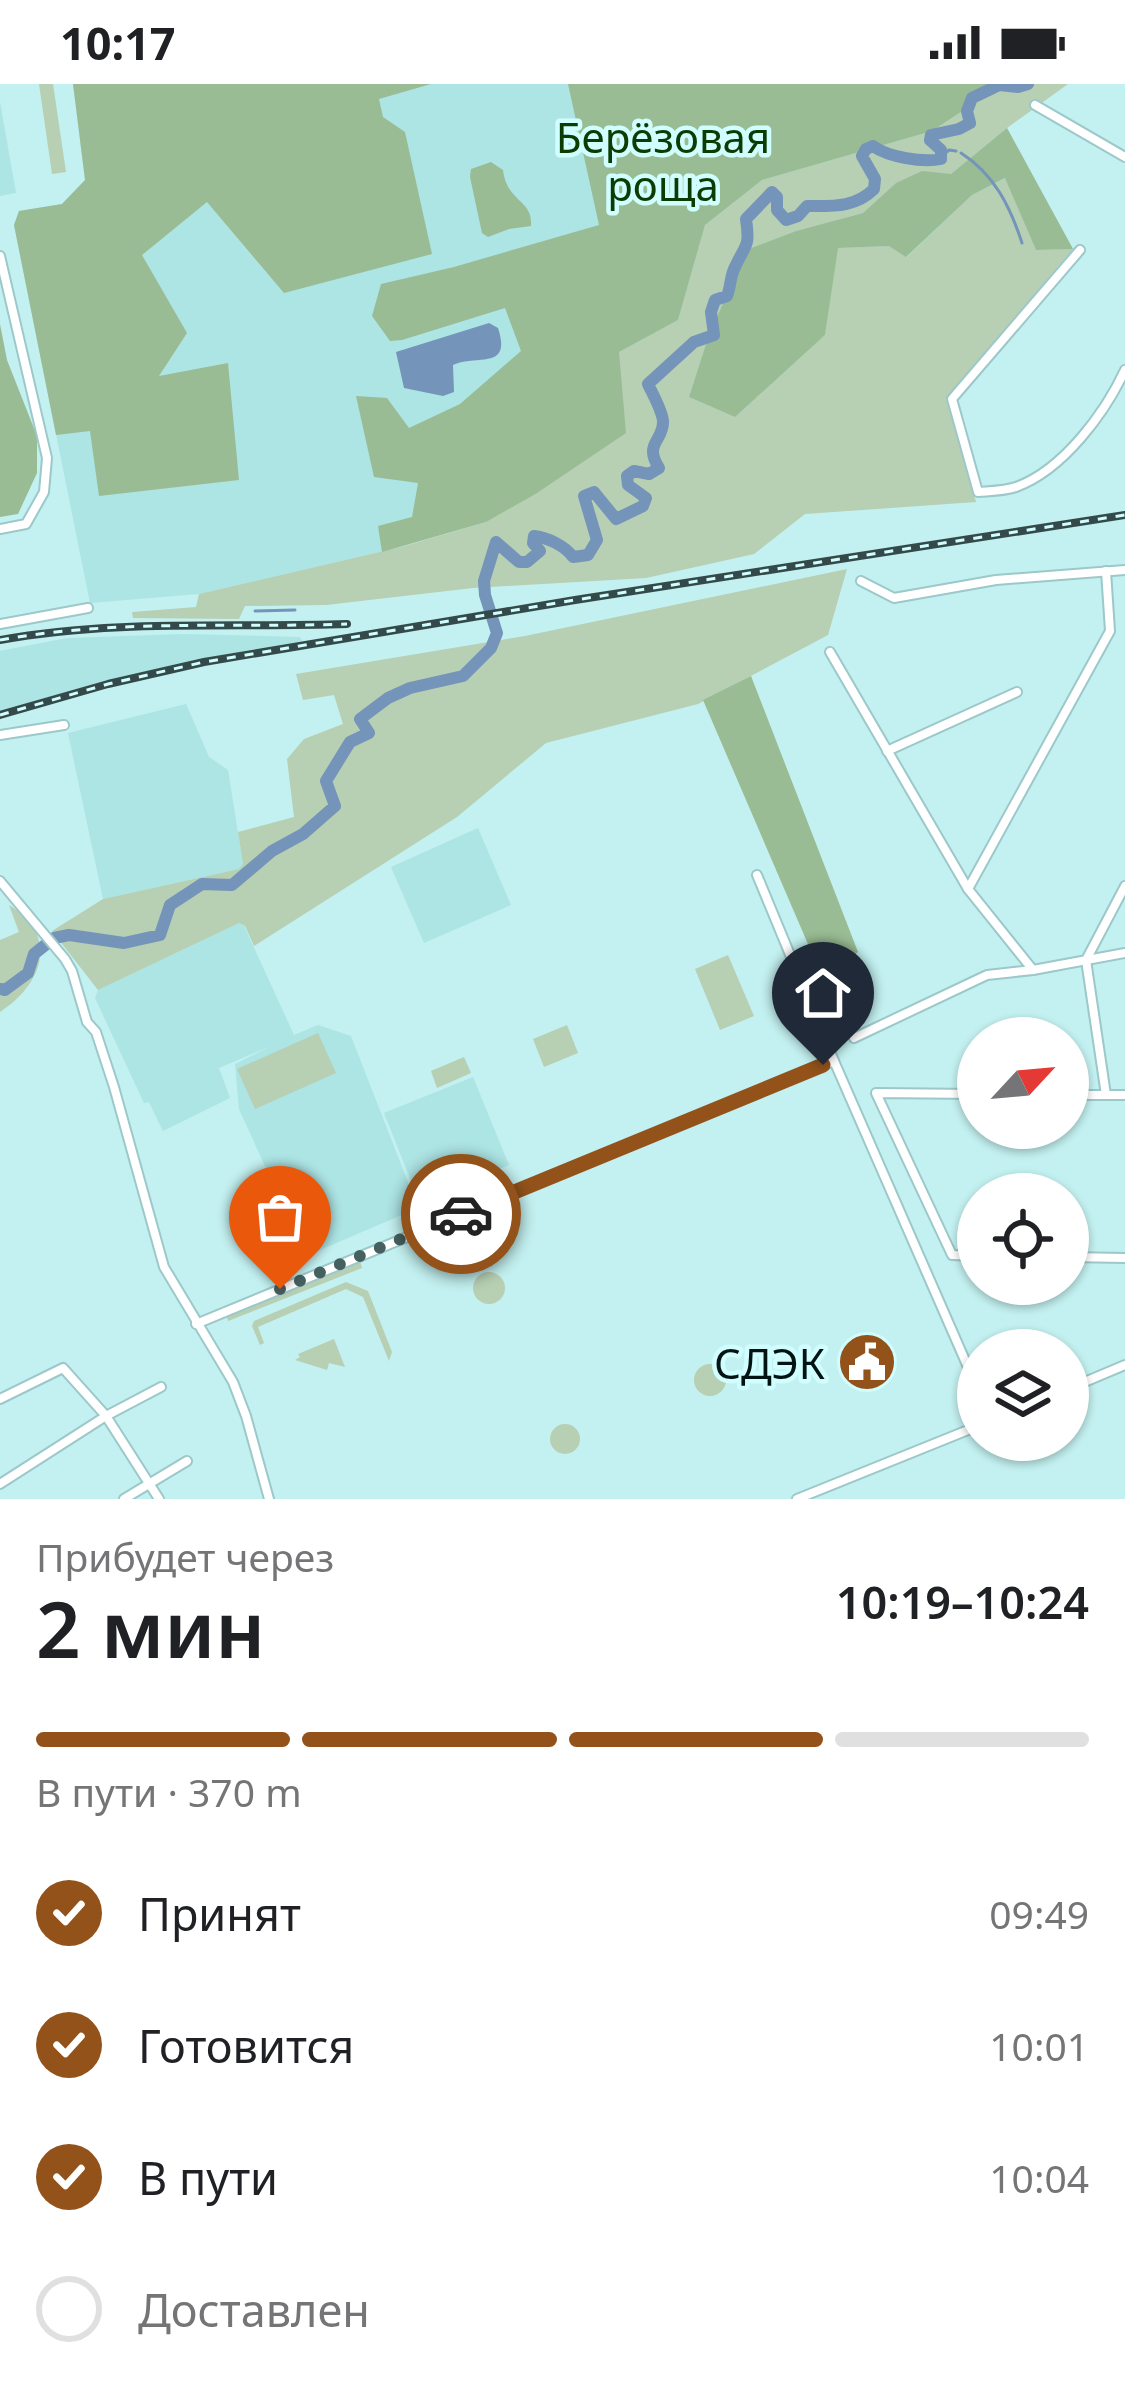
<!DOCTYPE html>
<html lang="ru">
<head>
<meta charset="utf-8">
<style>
	:root { --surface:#fff; --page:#f6f6f6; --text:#202124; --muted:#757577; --line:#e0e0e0; --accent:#92521a }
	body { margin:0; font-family:"Noto Sans",sans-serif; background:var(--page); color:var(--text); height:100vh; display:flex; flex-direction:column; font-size:45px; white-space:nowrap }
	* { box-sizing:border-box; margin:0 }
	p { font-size:39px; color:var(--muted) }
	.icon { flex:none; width:66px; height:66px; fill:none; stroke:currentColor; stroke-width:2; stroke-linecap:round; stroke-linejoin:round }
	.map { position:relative; height:1415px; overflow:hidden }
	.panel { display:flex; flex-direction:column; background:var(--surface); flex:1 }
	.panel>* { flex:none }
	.needle { width:78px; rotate:64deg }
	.controls { position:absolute; left:957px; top:933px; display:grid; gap:24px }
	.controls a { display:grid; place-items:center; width:132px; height:132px; border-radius:50%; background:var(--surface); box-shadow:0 3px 9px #0004; font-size:60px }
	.pin { position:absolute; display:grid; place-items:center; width:102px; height:102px; color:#fff; margin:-123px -51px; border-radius:50% 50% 50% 0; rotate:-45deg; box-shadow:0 0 12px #0007 }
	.pin .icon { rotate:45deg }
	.courier { position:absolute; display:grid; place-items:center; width:120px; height:120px; margin:-60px; border:9px solid #92521a; border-radius:50%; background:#fff; color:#222; box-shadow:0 3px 15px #0007 }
	.head em { font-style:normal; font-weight:600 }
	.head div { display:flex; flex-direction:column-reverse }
	.head { display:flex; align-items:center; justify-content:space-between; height:204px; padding:0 36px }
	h1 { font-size:78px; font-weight:600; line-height:90px }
	.bar { display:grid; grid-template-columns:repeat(4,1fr); gap:18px 12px; align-content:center; height:144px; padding:0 36px }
	.bar i { height:15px; border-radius:9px; background:var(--line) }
	.bar .on { background:var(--accent) }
	.bar p { grid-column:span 4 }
	ol { padding:0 36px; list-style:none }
	li { display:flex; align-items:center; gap:36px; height:132px }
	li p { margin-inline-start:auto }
	li .icon { padding:12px; border-radius:50%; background:var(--accent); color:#fff; stroke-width:4 }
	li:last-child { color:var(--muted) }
	li i { width:66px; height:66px; border:6px solid var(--line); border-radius:50% }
	.status { display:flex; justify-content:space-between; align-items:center; height:84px; padding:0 60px; background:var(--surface); direction:ltr }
	.status svg { height:33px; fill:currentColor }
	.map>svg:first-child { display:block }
	.built { fill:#ade4e4 }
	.green { fill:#b7cfb3 }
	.forest { fill:#99bc94 }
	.water { fill:#7494ba }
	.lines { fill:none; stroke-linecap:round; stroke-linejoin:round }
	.stream { stroke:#7494ba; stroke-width:3 }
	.river { stroke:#7494ba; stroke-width:12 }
	.minor-casing { stroke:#9cc8c9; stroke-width:12 }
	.minor { stroke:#fff; stroke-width:8 }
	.rail-casing { stroke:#344a4a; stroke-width:8 }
	.rail { stroke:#d0fdfe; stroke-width:3; stroke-dasharray:9; stroke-linecap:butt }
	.done { stroke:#466060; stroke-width:12; stroke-dasharray:0 21.6 }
	.route { stroke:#92521a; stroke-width:15 }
	.labels { text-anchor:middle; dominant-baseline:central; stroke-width:9; stroke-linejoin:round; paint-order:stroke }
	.park-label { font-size:42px; fill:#0b3c04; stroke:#d0fdfe }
	.poi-label { font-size:42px; fill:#031212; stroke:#d0fdfe; text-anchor:end }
</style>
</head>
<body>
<div class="status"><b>10:17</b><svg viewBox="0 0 49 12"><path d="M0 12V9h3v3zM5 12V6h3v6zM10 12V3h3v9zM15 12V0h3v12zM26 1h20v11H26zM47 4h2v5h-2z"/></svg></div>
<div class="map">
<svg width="1125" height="1415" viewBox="0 0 1125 1415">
	<rect width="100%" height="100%" fill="#c3f0f0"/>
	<g class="built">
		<polygon points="73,0 885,0 1007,44 1073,165 946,315 976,418 537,409 401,463 199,510 90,519 14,141 19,127 62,120 85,96"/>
		<polygon points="0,18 16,109 0,112"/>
		<polygon points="184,550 300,553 302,557 194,576 0,630 0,567 67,554"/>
		<polygon points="186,620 209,673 228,686 243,780 239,785 103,815 68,649"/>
		<polygon points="478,744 511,821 424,859 391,783"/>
		<polygon points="239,839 244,842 294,951 318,941 351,952 418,1124 306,1172 239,1025 235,980 271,962 219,984 230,1014 163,1047 149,1018 144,1019 95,914 98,906"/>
		<polygon points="473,993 509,1081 419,1117 384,1029"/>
	</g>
	<g class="green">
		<polygon points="39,0 53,0 66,88 52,90"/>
		<polygon points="1003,0 1068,0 1007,44 951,90 896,99 863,129 796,147 746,166 708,254 689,313 735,333 825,251 837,164 889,162 907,173 972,111 1006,94 1036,166 1073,165 946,315 976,418 805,430 754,470 646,494 473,504 326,521 245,522 239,535 133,534 132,528 196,523 199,510 401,463 486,438 619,268 678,236 705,141 762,96 932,47"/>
		<polygon points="847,485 828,551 698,620 546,659 457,733 254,862 245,842 239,839 98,906 52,847 103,815 239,785 243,780 238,748 294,733 287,675 304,655 343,640 334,611 303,616 296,590 525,552"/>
		<path d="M9 821C60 852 43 900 0 928V856L19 848Z"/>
		<polygon points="728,871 754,932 720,946 695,885"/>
		<polygon points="567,941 578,969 544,983 533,955"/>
		<polygon points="318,949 336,989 255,1025 237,985"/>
		<polygon points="464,973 471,989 437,1004 431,987"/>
		<polygon points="360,1177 362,1184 228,1237 226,1230"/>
		<circle cx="489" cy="1204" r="16"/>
		<polygon points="346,1198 368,1207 392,1268 389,1277 363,1213 346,1205 258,1243 264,1259 260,1261 252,1242 254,1237"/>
		<polygon points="334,1255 345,1283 329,1279 327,1286 295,1276 300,1273 298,1270"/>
		<circle cx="710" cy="1296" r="16"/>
		<circle cx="565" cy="1355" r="15"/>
	</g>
	<g class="forest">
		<polygon points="73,0 431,0 379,15 383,33 405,48 432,170 284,209 207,118 142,171 187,249 159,292 228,279 239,396 99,412 90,347 56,351 14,141 19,127 62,120 85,96"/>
		<polygon points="568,0 1003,0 932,47 762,96 705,141 678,236 619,268 626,349 537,409 486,438 382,468 378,442 412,433 418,399 374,393 356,312 387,314 409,344 460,320 521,267 505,224 402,256 390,257 372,232 381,200 454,183 599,141"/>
		<polygon points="1007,44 1073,165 1036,166 1005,94 972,111 906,173 889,162 838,164 825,251 735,333 689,313 708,254 746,166 796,147 863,129 896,99 922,87 951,90"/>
		<path d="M491 78 503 86C507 119 533 115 531 142L509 145 488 153 482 149 470 93 471 85Z"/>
		<polygon points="0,240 7,276 37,352 37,389 18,430 0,433"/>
		<polygon points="751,592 858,868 823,895 703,616"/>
	</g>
	<path class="water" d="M489 239 498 244C512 287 477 270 453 281L454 308 443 312 404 304 396 268Z"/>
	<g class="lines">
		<g class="stream">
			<path d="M961 69C994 90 1010 122 1022 159"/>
			<polyline points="943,71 949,66 956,67"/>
			<polyline points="255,527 295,526"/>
		</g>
		<path class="river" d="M0 905 5 906 28 889 34 870 54 854 69 851 124 859 160 851 170 821 202 800 232 801 272 767 303 750 335 722 326 697 350 658 369 649 360 635 388 614 410 604 463 592 491 564 497 549 485 511 484 497 496 458 519 478H527L540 467 533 459 534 452C548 454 564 461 573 473L588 471 597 456 584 412 594 408 616 435 643 422 646 414 628 401 627 392 634 387 649 390 659 384C643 359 664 357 663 337 662 326 653 311 648 300L694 258 714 251 711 228 715 216 727 212C731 202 730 192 735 183 746 159 750 164 746 135L772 108 777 113V126L786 136 798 132 807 122C832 122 855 124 874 105L875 95 862 72 866 65 873 62C888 73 923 79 941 75V66L930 56 931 51 959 45 970 39 967 27 972 14 999 1 1018 3 1028 0"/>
		<defs>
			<g id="minor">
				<polyline points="1035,21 1125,73"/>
				<path d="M1080 166 952 315 978 408C990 407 1005 407 1016 403 1063 386 1105 329 1125 286"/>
				<polyline points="0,172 47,374 44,408 26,440 0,445"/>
				<polyline points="861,497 894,514 996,496 1125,486"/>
				<polyline points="0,540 88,524"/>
				<polyline points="830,568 968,805 1033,886"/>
				<polyline points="0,651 64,641"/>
				<polyline points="887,667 1017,608"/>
				<polyline points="757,791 834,977 978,1306"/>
				<polyline points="0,797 65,875 72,887 87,938 96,948 114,1003 164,1183 233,1298 246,1332 269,1415"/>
				<polyline points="968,805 1110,547 1106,487"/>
				<polyline points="854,954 987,891 1033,886 1125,869"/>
				<polyline points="978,1010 876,1009 952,1171 978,1172"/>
				<polyline points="1068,1011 1125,1011"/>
				<polyline points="1106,1011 1086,876 1125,802"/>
				<polyline points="1068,1173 1125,1174"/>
				<polyline points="196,1240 834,977"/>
				<polyline points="1068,1305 1125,1281"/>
				<polyline points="0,1315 63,1284 106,1332 159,1415"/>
				<polyline points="0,1400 106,1332 161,1303"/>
				<polyline points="124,1415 187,1377"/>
				<polyline points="797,1415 978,1342"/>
			</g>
		</defs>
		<use href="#minor" class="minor-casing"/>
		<use href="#minor" class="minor"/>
		<defs>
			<g id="rail">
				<path d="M0 556C115 535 231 544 347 540"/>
				<polyline points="0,631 108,600 204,578 575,516 1125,431"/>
			</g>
		</defs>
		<use href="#rail" class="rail-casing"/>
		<use href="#rail" class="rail"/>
	</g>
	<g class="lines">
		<polyline class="done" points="280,1205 461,1130"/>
		<polyline class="route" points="461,1130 823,981"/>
	</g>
	<defs>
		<symbol id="civic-disc" viewBox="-11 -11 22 22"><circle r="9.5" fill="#92521a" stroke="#d0fdfe"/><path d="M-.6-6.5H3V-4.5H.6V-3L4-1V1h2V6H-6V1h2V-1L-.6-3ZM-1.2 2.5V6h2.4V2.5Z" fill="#fff"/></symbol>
	</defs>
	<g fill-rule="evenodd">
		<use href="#civic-disc" x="834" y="1245" width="66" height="66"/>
	</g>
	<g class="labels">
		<g class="park-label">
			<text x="663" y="52">Берёзовая<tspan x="663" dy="48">роща</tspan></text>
		</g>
		<g class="poi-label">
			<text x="825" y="1278">СДЭК</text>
		</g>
	</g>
</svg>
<div class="controls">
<a><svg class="needle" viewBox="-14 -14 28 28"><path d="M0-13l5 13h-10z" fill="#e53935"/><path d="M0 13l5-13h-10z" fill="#757577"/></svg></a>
<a><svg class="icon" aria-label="locate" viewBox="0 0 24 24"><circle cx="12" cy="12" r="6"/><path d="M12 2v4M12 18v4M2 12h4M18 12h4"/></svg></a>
<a><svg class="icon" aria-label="layers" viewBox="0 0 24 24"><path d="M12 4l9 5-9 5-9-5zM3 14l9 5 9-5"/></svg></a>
</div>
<div class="pin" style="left:280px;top:1205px;background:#ea580c"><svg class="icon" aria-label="bag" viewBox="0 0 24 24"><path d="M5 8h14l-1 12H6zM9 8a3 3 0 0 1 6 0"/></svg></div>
<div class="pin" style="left:823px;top:981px;background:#1f2937"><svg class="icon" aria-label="home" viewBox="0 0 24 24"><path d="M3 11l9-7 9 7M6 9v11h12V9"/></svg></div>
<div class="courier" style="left:461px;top:1130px"><svg class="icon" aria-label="car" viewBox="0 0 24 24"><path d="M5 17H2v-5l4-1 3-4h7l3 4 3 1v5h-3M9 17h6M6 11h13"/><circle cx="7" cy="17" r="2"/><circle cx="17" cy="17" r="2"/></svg></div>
</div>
<section class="panel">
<div class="head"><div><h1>2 мин</h1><p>Прибудет через</p></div><em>10:19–10:24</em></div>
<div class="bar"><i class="on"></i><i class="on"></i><i class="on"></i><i></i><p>В пути · 370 m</p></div>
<ol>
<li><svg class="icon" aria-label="check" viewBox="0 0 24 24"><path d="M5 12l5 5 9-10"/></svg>Принят<p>09:49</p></li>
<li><svg class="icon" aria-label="check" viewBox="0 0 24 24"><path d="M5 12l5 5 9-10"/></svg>Готовится<p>10:01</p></li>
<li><svg class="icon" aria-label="check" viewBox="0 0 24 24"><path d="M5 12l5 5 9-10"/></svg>В пути<p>10:04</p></li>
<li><i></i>Доставлен</li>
</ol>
</section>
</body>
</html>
